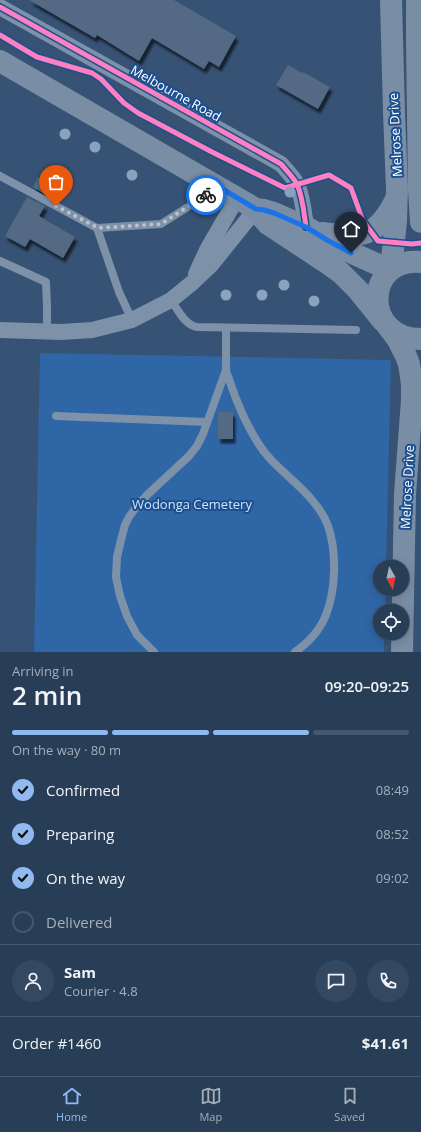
<!DOCTYPE html>
<html lang="en">
<head>
<meta charset="utf-8">
<style>
	:root { --surface:#283e57; --page:#344961; --text:#f1f3f6; --muted:#a5aeba; --line:#44576d; --accent:#90b9f0 }
	body { margin:0; font-family:"Open Sans",sans-serif; background:var(--page); color:var(--text); height:100vh; display:flex; flex-direction:column; font-size:15px; white-space:nowrap }
	* { box-sizing:border-box; margin:0 }
	p { font-size:13px; color:var(--muted) }
	.icon { flex:none; width:22px; height:22px; fill:none; stroke:currentColor; stroke-width:2; stroke-linecap:round; stroke-linejoin:round }
	.map { position:relative; height:652px; overflow:hidden }
	.drawer { display:flex; flex-direction:column; background:var(--surface); flex:1 }
	.drawer>* { flex:none }
	.needle { width:26px; rotate:171deg }
	.controls { position:absolute; left:373px; top:560px; display:grid; gap:8px }
	.controls a { display:grid; place-items:center; width:36px; height:36px; border-radius:50%; background:var(--surface); box-shadow:0 2px 10px #0003,0 0 0 1px var(--line); font-size:20px }
	.pin { position:absolute; display:grid; place-items:center; width:34px; height:34px; color:#fff; margin:-41px -17px; border-radius:50% 50% 50% 0; rotate:-45deg; box-shadow:0 0 4px #0007 }
	.pin .icon { rotate:45deg }
	.courier { position:absolute; display:grid; place-items:center; width:40px; height:40px; margin:-20px; border:3px solid #1a73e8; border-radius:50%; background:#fff; color:#222; box-shadow:0 1px 5px #0007 }
	.head em { font-style:normal; font-weight:600 }
	.head div { display:flex; flex-direction:column-reverse }
	.head { display:flex; align-items:center; justify-content:space-between; height:68px; padding:0 12px }
	h1 { font-size:26px; font-weight:600; line-height:30px }
	.bar { display:grid; grid-template-columns:repeat(4,1fr); gap:6px 4px; align-content:center; height:48px; padding:0 12px }
	.bar i { height:5px; border-radius:3px; background:var(--line) }
	.bar .selected { background:var(--accent) }
	.bar p { grid-column:span 4 }
	.line { display:flex; align-items:center; gap:10px; padding:0 12px; border-top:1px solid var(--line) }
	.line div { flex:1 }
	.round { display:grid; place-items:center; flex:none; width:42px; height:42px; border-radius:21px; background:var(--page) }
	ol { padding:0 12px; list-style:none }
	li { display:flex; align-items:center; gap:12px; height:44px }
	li p { margin-inline-start:auto }
	li .icon { padding:4px; border-radius:50%; background:var(--accent); color:#111; stroke-width:4 }
	li:last-child { color:var(--muted) }
	li i { width:22px; height:22px; border:2px solid var(--line); border-radius:50% }
	.menu { display:flex; justify-content:space-around; align-items:center; height:56px; border-top:1px solid var(--line); background:var(--surface); font-size:11px; color:var(--muted) }
	.menu a { display:grid; justify-items:center; gap:2px }
	.menu .selected { color:var(--accent) }
	.map>svg:first-child { display:block }
	.green { fill:#2f66a5 }
	.building { fill:#526984; filter:url(#shadow) }
	.lines { fill:none; stroke-linecap:round; stroke-linejoin:round }
	.lane { stroke:#7d92a8; stroke-width:8 }
	.street { stroke:#7d92a8; stroke-width:16 }
	.secondary { stroke:#798da4; stroke-width:22 }
	.cycleway-casing { stroke:#1b4f8f; stroke-width:8 }
	.cycleway { stroke:#ff80c0; stroke-width:5 }
	.tree { fill:#8aa2be }
	.done { stroke:#b9c2ce; stroke-width:4; stroke-dasharray:0 7.2 }
	.route { stroke:#1a73e8; stroke-width:5 }
	.labels { text-anchor:middle; dominant-baseline:central; stroke-width:4; stroke-linejoin:round; paint-order:stroke }
	.street-label { font-size:13px; fill:#fff; stroke:#1b4f8f }
	.park-label { font-size:13px; fill:#cfe3fa; stroke:#1b4f8f }
</style>
</head>
<body>
<div class="map">
<svg width="421" height="652" viewBox="0 0 421 652">
	<defs>
		<filter id="shadow"><feDropShadow dx="2.5" dy="4.5" stdDeviation="1" flood-color="#0009"/></filter>
	</defs>
	<rect width="100%" height="100%" fill="#365274"/>
	<polygon class="green" points="40,353 391,360 386,567 380,567 380,589 385,589 385,611 380,611 380,633 384,633 384,652 34,652"/>
	<g class="building">
		<polygon points="29,0 174,0 236,36 219,67 209,61 204,69 152,38 139,61 97,35 95,38"/>
		<polygon points="288,65 302,73 303,72 330,87 318,109 276,85"/>
		<polygon points="38,177 56,187 50,197 33,187"/>
		<polygon points="27,197 45,206 39,216 75,237 63,258 30,239 25,247 5,236"/>
		<rect x="218" y="412" width="15" height="27"/>
	</g>
	<g class="lines">
		<g class="lane">
			<polyline points="0,176 97,228 119,292 132,320"/>
			<polyline points="97,228 161,224 216,189"/>
			<polyline points="0,261 46,282 47,306 47,332"/>
			<path d="M171 300C178 310 185 325 197 327L356 330"/>
			<path d="M226 328C226 338 226 348 226 358 226 362 226 367 226 371 227 374 229 378 230 382 237 403 246 424 258 443 272 466 295 479 312 500 318 507 325 517 328 526 337 552 336 589 326 615 320 630 308 643 295 652"/>
			<polyline points="56,416 207,422"/>
			<polyline points="154,652 137,635 127,616 120,596 116,577 117,557 122,536 125,525 129,517 137,506 147,495 189,456 197,446 203,434 226,370"/>
		</g>
		<g class="street">
			<path d="M0 7 281 164C287 171 293 177 297 184 303 198 304 213 306 227"/>
			<polyline points="196,274 207,250 237,198"/>
			<polyline points="0,330 62,332 92,330 132,320 171,300 192,283 211,265 256,209"/>
		</g>
		<g class="secondary">
			<polyline points="391,0 394,112 397,189 396,221 391,269"/>
			<polyline points="417,0 417,44 419,190 421,222"/>
			<polyline points="0,61 256,209 264,210 274,213 306,227 343,249 390,270"/>
			<polyline points="258,213 268,224 330,265 341,273 358,290 383,321"/>
			<path d="M322 233C361 238 377 238 396 199"/>
			<path d="M421 262C364 257 362 339 421 339"/>
			<polyline points="389,328 398,340 406,356 409,364 412,384 412,400 405,494 402,652"/>
		</g>
		<defs>
			<g id="cycleway">
				<path d="M0 7 281 164C287 171 293 177 297 184 303 198 304 213 306 227"/>
				<polyline points="0,35 25,50 37,57 92,73 101,79 124,103 138,113 212,152 285,188 329,175 351,188 363,221 378,241 412,244 421,243"/>
			</g>
		</defs>
		<use href="#cycleway" class="cycleway-casing"/>
		<use href="#cycleway" class="cycleway"/>
	</g>
	<g class="tree">
		<circle cx="65" cy="134" r="5.5"/>
		<circle cx="95" cy="147" r="5.5"/>
		<circle cx="132" cy="175" r="5.5"/>
		<circle cx="290" cy="192" r="5.5"/>
		<circle cx="284" cy="285" r="5.5"/>
		<circle cx="226" cy="295" r="5.5"/>
		<circle cx="262" cy="295" r="5.5"/>
		<circle cx="314" cy="301" r="5.5"/>
	</g>
	<g class="lines">
		<polyline class="done" points="56,206 98,228 161,224 206,195"/>
		<polyline class="route" points="206,195 219,187 256,209 264,210 274,213 306,227 327,240 351,253"/>
	</g>
	<g class="labels">
		<g class="street-label">
			<text transform="translate(176 93) rotate(29)">Melbourne Road</text>
			<text transform="translate(395 135) rotate(-93)">Melrose Drive</text>
			<text transform="translate(407 487) rotate(-87)">Melrose Drive</text>
		</g>
		<g class="park-label">
			<text x="192" y="504">Wodonga Cemetery</text>
		</g>
	</g>
</svg>
<div class="controls">
<a><svg class="needle" viewBox="-14 -14 28 28"><path d="M0-13l5 13h-10z" fill="#e53935"/><path d="M0 13l5-13h-10z" fill="#a5aeba"/></svg></a>
<a><svg class="icon" aria-label="locate" viewBox="0 0 24 24"><circle cx="12" cy="12" r="6"/><path d="M12 2v4M12 18v4M2 12h4M18 12h4"/></svg></a>
</div>
<div class="pin" style="left:56px;top:206px;background:#ea580c"><svg class="icon" aria-label="bag" viewBox="0 0 24 24"><path d="M5 8h14l-1 12H6zM9 8a3 3 0 0 1 6 0"/></svg></div>
<div class="pin" style="left:351px;top:253px;background:#1f2937"><svg class="icon" aria-label="home" viewBox="0 0 24 24"><path d="M3 11l9-7 9 7M6 9v11h12V9"/></svg></div>
<div class="courier" style="left:206px;top:195px"><svg class="icon" aria-label="bike" viewBox="0 0 24 24"><circle cx="6" cy="16" r="4"/><circle cx="18" cy="16" r="4"/><path d="M6 16l4-8h5l3 8M10 8l3 8H6M13 5h3"/></svg></div>
</div>
<section class="drawer">
<div class="head"><div><h1>2 min</h1><p>Arriving in</p></div><em>09:20–09:25</em></div>
<div class="bar"><i class="selected"></i><i class="selected"></i><i class="selected"></i><i></i><p>On the way · 80 m</p></div>
<ol>
<li><svg class="icon" aria-label="check" viewBox="0 0 24 24"><path d="M5 12l5 5 9-10"/></svg>Confirmed<p>08:49</p></li>
<li><svg class="icon" aria-label="check" viewBox="0 0 24 24"><path d="M5 12l5 5 9-10"/></svg>Preparing<p>08:52</p></li>
<li><svg class="icon" aria-label="check" viewBox="0 0 24 24"><path d="M5 12l5 5 9-10"/></svg>On the way<p>09:02</p></li>
<li><i></i>Delivered</li>
</ol>
<div class="line" style="height:72px"><a class="round"><svg class="icon" aria-label="person" viewBox="0 0 24 24"><circle cx="12" cy="8" r="4"/><path d="M4 21q1-7 8-7t8 7"/></svg></a><div><b>Sam</b><p>Courier · 4.8</p></div><a class="round"><svg class="icon" aria-label="chat" viewBox="0 0 24 24"><path d="M4 5h16v11H9l-5 4z"/></svg></a><a class="round"><svg class="icon" aria-label="phone" viewBox="0 0 24 24"><path d="M5 4h4l2 5-3 2q2 4 5 5l2-3 5 2v4C11 20 4 13 5 4z"/></svg></a></div>
<div class="line" style="height:52px"><div>Order #1460</div><b>$41.61</b></div>
</section>
<nav class="menu">
<a class="selected"><svg class="icon" aria-label="home" viewBox="0 0 24 24"><path d="M3 11l9-7 9 7M6 9v11h12V9"/></svg>Home</a>
<a><svg class="icon" aria-label="map" viewBox="0 0 24 24"><path d="M3 6l6-2 6 2 6-2v14l-6 2-6-2-6 2zM9 4v14M15 6v14"/></svg>Map</a>
<a><svg class="icon" aria-label="saved" viewBox="0 0 24 24"><path d="M7 4h10v16l-5-4-5 4z"/></svg>Saved</a>
</nav>
</body>
</html>
